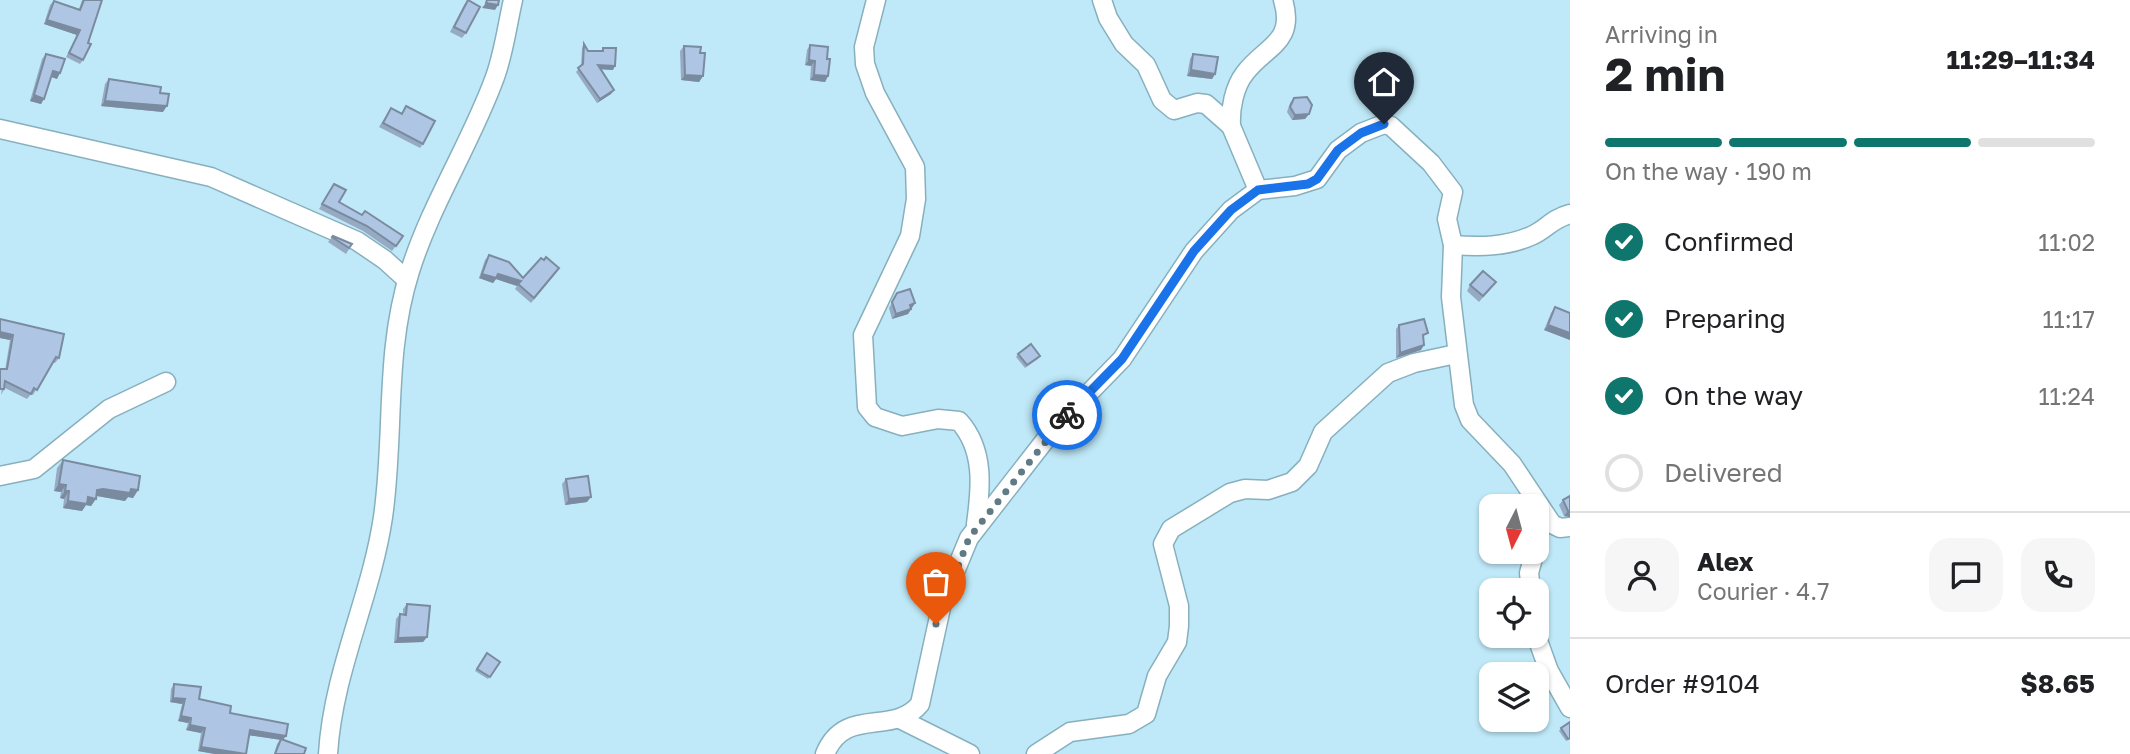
<!DOCTYPE html>
<html lang="en">
<head>
<meta charset="utf-8">
<style>
	:root { --surface:#fff; --page:#f6f6f6; --text:#202124; --muted:#757577; --line:#e0e0e0; --accent:#0f766e }
	body { margin:0; font-family:"Golos Text",sans-serif; background:var(--page); color:var(--text); height:100vh; display:flex; flex-direction:column; font-size:26px; white-space:nowrap }
	* { box-sizing:border-box; margin:0 }
	p { font-size:23px; color:var(--muted) }
	.icon { flex:none; width:38px; height:38px; fill:none; stroke:currentColor; stroke-width:2; stroke-linecap:round; stroke-linejoin:round }
	.map { position:relative; flex:1; overflow:hidden }
	.panel { display:flex; flex-direction:column; background:var(--surface); width:560px }
	.panel>* { flex:none }
	.needle { width:46px; rotate:186deg }
	.fabs { position:absolute; left:1479px; top:494px; display:grid; gap:14px }
	.fabs a { display:grid; place-items:center; width:70px; height:70px; border-radius:14px; background:var(--surface); box-shadow:0 2px 5px #0004; font-size:35px }
	.pin { position:absolute; display:grid; place-items:center; width:60px; height:60px; color:#fff; margin:-72px -30px; border-radius:50% 50% 50% 0; rotate:-45deg; box-shadow:0 0 7px #0007 }
	.pin .icon { rotate:45deg }
	.courier { position:absolute; display:grid; place-items:center; width:70px; height:70px; margin:-35px; border:5px solid #1a73e8; border-radius:50%; background:#fff; color:#222; box-shadow:0 2px 9px #0007 }
	.head em { font-style:normal; font-weight:700 }
	.head div { display:flex; flex-direction:column-reverse }
	.head { display:flex; align-items:center; justify-content:space-between; height:119px; padding:0 35px }
	h1 { font-size:46px; font-weight:700; line-height:52px }
	.bar { display:grid; grid-template-columns:repeat(4,1fr); gap:10px 7px; align-content:center; height:84px; padding:0 35px }
	.bar i { height:9px; border-radius:5px; background:var(--line) }
	.bar .on { background:var(--accent) }
	.bar p { grid-column:span 4 }
	.line { display:flex; align-items:center; gap:18px; padding:0 35px; border-top:2px solid var(--line) }
	.line div { flex:1 }
	.round { display:grid; place-items:center; flex:none; width:74px; height:74px; border-radius:21px; background:var(--page) }
	ol { padding:0 35px; list-style:none }
	li { display:flex; align-items:center; gap:21px; height:77px }
	li p { margin-inline-start:auto }
	li .icon { padding:7px; border-radius:50%; background:var(--accent); color:#fff; stroke-width:4 }
	li:last-child { color:var(--muted) }
	li i { width:38px; height:38px; border:4px solid var(--line); border-radius:50% }
	main { display:flex; flex:1; min-height:0 }
	.map>svg:first-child { display:block }
	.lines { fill:none; stroke-linecap:round; stroke-linejoin:round }
	.minor-casing { stroke:#87b0be; stroke-width:21 }
	.minor { stroke:#fff; stroke-width:18 }
	.wall { fill:#96aac3 }
	.shaded-wall { fill:#7a8b9f }
	.building { fill:#aec6e3; stroke:#7a8b9f; stroke-width:2 }
	.done { stroke:#617b84; stroke-width:7; stroke-dasharray:0 12.6 }
	.route { stroke:#1a73e8; stroke-width:9 }
</style>
</head>
<body>
<main>
<div class="map">
<svg width="1570" height="754" viewBox="0 0 1570 754">
	<rect width="100%" height="100%" fill="#bfe9f8"/>
	<g class="lines">
		<defs>
			<g id="minor">
				<path d="M876 0 864 47 865 64 875 93 915 167 916 199 910 236 863 335 867 407 875 417 902 426 938 419 959 421C985 450 981 488 976 524"/>
				<polyline points="1102,0 1108,18 1124,44 1146,65 1162,100 1174,110 1197,103 1206,104 1231,126"/>
				<polyline points="0,129 211,177 357,241 385,260 407,280"/>
				<path d="M1258 190 1231 126C1230 109 1234 87 1245 73 1265 46 1296 43 1283 0"/>
				<path d="M1453 245C1480 247 1506 247 1531 236 1547 229 1551 219 1570 214"/>
				<polyline points="0,476 34,469 109,409 166,382"/>
				<polyline points="1531,590 1529,573 1535,551"/>
				<polyline points="1536,635 1549,671 1570,708"/>
				<polyline points="900,719 970,754"/>
				<path d="M328 754C333 671 371 598 383 517 395 434 384 353 410 271 431 204 471 143 495 77 504 52 507 26 513 0"/>
				<path d="M825 754C845 705 893 737 920 704L942 603 969 538 1053 430 1122 359 1194 251 1231 210 1258 190 1295 186 1317 179 1338 150 1361 133 1384 124 1391 126 1431 163 1453 192 1447 219 1453 245 1451 297 1464 405 1470 420 1512 464 1552 524 1560 528 1570 527"/>
				<polyline points="1036,754 1070,732 1129,724 1146,714 1157,676 1177,642 1179,626 1179,606 1163,544 1171,529 1230,493 1245,489 1268,490 1292,482 1308,466 1323,432 1388,373 1414,363 1456,354"/>
			</g>
		</defs>
		<use href="#minor" class="minor-casing"/>
		<use href="#minor" class="minor"/>
	</g>
	<g class="wall">
		<polygon points="82,0 102,0 83,60 80,64 66,57 77,35 44,24 50,5 54,1 79,9"/>
		<polygon points="468,0 466,33 462,38 450,32 464,5"/>
		<polygon points="584,44 588,51 601,51 603,48 613,70 601,69 614,90 611,94 597,103 576,72 581,66 582,48"/>
		<polygon points="810,45 827,59 828,76 825,82 810,80 811,66 805,65 807,50"/>
		<polygon points="684,46 700,53 703,76 699,82 681,80 680,51"/>
		<polygon points="46,54 57,79 51,77 41,104 30,101 42,59"/>
		<polygon points="1193,54 1215,74 1212,79 1187,76 1190,59"/>
		<polygon points="109,79 160,93 163,112 101,106 105,84"/>
		<polygon points="1294,98 1309,114 1305,119 1292,120 1287,112 1290,103"/>
		<polygon points="406,106 423,144 420,148 379,127 391,108 402,114"/>
		<polygon points="331,189 339,202 362,215 403,236 392,251 363,231 319,209"/>
		<polygon points="333,236 352,244 346,254 328,242"/>
		<polygon points="489,255 523,278 556,273 531,303 515,289 517,286 496,279 493,283 479,278 485,260"/>
		<polygon points="1470,285 1492,287 1479,302 1467,291"/>
		<polygon points="897,293 915,303 908,314 892,319 889,308"/>
		<polygon points="1555,307 1570,313 1570,340 1544,330 1551,313"/>
		<polygon points="0,319 59,358 55,363 52,362 33,395 31,394 27,399 5,388 1,395 10,340 0,338"/>
		<polygon points="1399,325 1425,338 1423,338 1421,350 1396,358 1396,329"/>
		<polygon points="1018,354 1040,356 1038,359 1025,368 1016,357"/>
		<polygon points="63,460 138,490 133,498 128,497 125,501 97,496 91,506 86,505 82,511 63,508 64,499 60,498 61,492 54,491 57,468"/>
		<polygon points="566,479 587,502 565,505 562,484"/>
		<polygon points="1570,496 1570,517 1564,516 1559,505 1563,500"/>
		<polygon points="407,604 427,637 423,642 394,643 396,619 400,614 403,614 403,609"/>
		<polygon points="487,653 500,662 488,679 475,671"/>
		<polygon points="174,684 199,699 230,713 283,740 304,754 274,754 277,744 280,740 249,735 246,754 215,754 198,751 201,733 186,730 188,723 178,721 182,704 170,702 171,689"/>
		<polygon points="1561,728 1570,739 1566,741 1559,731"/>
	</g>
	<g class="shaded-wall">
		<polygon points="486,3 498,5 495,10 482,8"/>
		<polygon points="47,20 80,30 77,35 44,24"/>
		<polygon points="809,60 815,61 811,66 805,65"/>
		<polygon points="598,65 615,66 613,70 595,69"/>
		<polygon points="1191,70 1215,74 1212,79 1187,76"/>
		<polygon points="53,71 60,73 57,79 49,76"/>
		<polygon points="685,75 703,76 699,82 681,80"/>
		<polygon points="814,75 828,76 825,82 810,80"/>
		<polygon points="614,90 611,94 597,103 600,99"/>
		<polygon points="34,95 44,99 41,104 30,101"/>
		<polygon points="105,101 167,106 163,112 101,106"/>
		<polygon points="1309,114 1305,119 1292,120 1295,115"/>
		<polygon points="482,274 498,274 521,281 517,286 496,279 493,283 479,278"/>
		<polygon points="915,303 908,314 892,319 896,314"/>
		<polygon points="1548,325 1570,333 1570,340 1544,330"/>
		<polygon points="0,332 13,335 10,340 0,338"/>
		<polygon points="1424,345 1421,350 1396,358 1400,353"/>
		<polygon points="59,484 66,485 61,492 54,491"/>
		<polygon points="103,489 131,489 138,490 133,498 128,497 125,501 97,496 92,497 97,490"/>
		<polygon points="65,491 69,491 64,499 60,498"/>
		<polygon points="88,497 96,499 91,506 86,505 82,511 63,508 68,501"/>
		<polygon points="591,497 587,502 565,505 569,499"/>
		<polygon points="1568,511 1570,511 1570,517 1564,516"/>
		<polygon points="427,637 423,642 394,643 398,638"/>
		<polygon points="173,698 185,699 182,704 170,702"/>
		<polygon points="181,716 191,718 188,723 178,721"/>
		<polygon points="190,725 205,728 201,733 186,730"/>
		<polygon points="250,730 286,736 283,740 246,735"/>
		<polygon points="201,747 246,754 215,754 198,751"/>
	</g>
	<g class="building">
		<polygon points="84,0 102,0 88,43 91,44 83,60 69,53 80,30 47,20 54,1 80,10"/>
		<polygon points="468,0 480,7 466,33 454,27"/>
		<polygon points="487,0 499,0 498,5 486,3"/>
		<polygon points="584,44 588,51 603,51 603,48 616,48 615,66 598,65 614,90 600,99 578,68 583,64"/>
		<polygon points="810,45 828,47 827,59 830,59 828,76 814,75 815,61 809,60"/>
		<polygon points="684,46 701,47 700,53 705,53 703,76 685,75"/>
		<polygon points="46,54 65,59 60,73 53,71 44,99 34,95"/>
		<polygon points="1193,54 1218,57 1215,74 1191,70"/>
		<polygon points="109,79 161,87 160,93 169,94 167,106 105,101"/>
		<polygon points="1307,97 1312,105 1309,114 1295,115 1290,107 1294,98"/>
		<polygon points="406,106 435,121 423,144 383,123 391,108 402,114"/>
		<polygon points="334,184 346,190 339,202 362,215 365,211 403,236 396,246 367,226 322,204"/>
		<polygon points="333,236 352,244 349,248 332,237"/>
		<polygon points="489,255 509,262 523,278 541,258 544,260 546,257 559,268 534,298 518,284 521,281 498,274 496,278 482,274"/>
		<polygon points="1483,271 1496,282 1483,296 1470,285"/>
		<polygon points="910,289 915,303 910,305 911,309 896,314 892,302 897,293"/>
		<polygon points="1555,307 1570,313 1570,333 1548,325"/>
		<polygon points="0,319 64,334 59,358 56,357 37,390 34,388 31,394 5,381 4,389 0,389 0,369 7,369 13,335 0,332"/>
		<polygon points="1424,319 1428,333 1423,335 1424,345 1400,353 1399,325"/>
		<polygon points="1031,344 1040,356 1027,365 1018,354"/>
		<polygon points="63,460 140,476 138,490 131,489 130,493 103,489 97,490 96,499 88,497 87,504 68,501 69,491 65,491 66,485 59,484"/>
		<polygon points="588,476 591,497 569,499 566,479"/>
		<polygon points="1570,496 1570,511 1568,511 1563,500"/>
		<polygon points="407,604 430,606 427,637 398,638 400,614 406,615"/>
		<polygon points="487,653 500,662 490,677 477,669"/>
		<polygon points="174,684 201,687 199,699 231,706 230,713 288,724 286,736 250,730 246,754 201,747 205,728 190,725 191,718 181,716 185,699 173,698"/>
		<polygon points="1570,722 1570,738 1568,739 1561,728"/>
		<polygon points="281,739 306,748 304,754 275,754"/>
	</g>
	<g class="lines">
		<polyline class="done" points="936,624 969,538 1067,415"/>
		<polyline class="route" points="1067,415 1122,359 1194,251 1231,210 1258,190 1308,184 1317,179 1338,150 1361,133 1384,124"/>
	</g>
</svg>
<div class="fabs">
<a><svg class="needle" viewBox="-14 -14 28 28"><path d="M0-13l5 13h-10z" fill="#e53935"/><path d="M0 13l5-13h-10z" fill="#757577"/></svg></a>
<a><svg class="icon" aria-label="locate" viewBox="0 0 24 24"><circle cx="12" cy="12" r="6"/><path d="M12 2v4M12 18v4M2 12h4M18 12h4"/></svg></a>
<a><svg class="icon" aria-label="layers" viewBox="0 0 24 24"><path d="M12 4l9 5-9 5-9-5zM3 14l9 5 9-5"/></svg></a>
</div>
<div class="pin" style="left:936px;top:624px;background:#ea580c"><svg class="icon" aria-label="bag" viewBox="0 0 24 24"><path d="M5 8h14l-1 12H6zM9 8a3 3 0 0 1 6 0"/></svg></div>
<div class="pin" style="left:1384px;top:124px;background:#1f2937"><svg class="icon" aria-label="home" viewBox="0 0 24 24"><path d="M3 11l9-7 9 7M6 9v11h12V9"/></svg></div>
<div class="courier" style="left:1067px;top:415px"><svg class="icon" aria-label="bike" viewBox="0 0 24 24"><circle cx="6" cy="16" r="4"/><circle cx="18" cy="16" r="4"/><path d="M6 16l4-8h5l3 8M10 8l3 8H6M13 5h3"/></svg></div>
</div>
<section class="panel">
<div class="head"><div><h1>2 min</h1><p>Arriving in</p></div><em>11:29–11:34</em></div>
<div class="bar"><i class="on"></i><i class="on"></i><i class="on"></i><i></i><p>On the way · 190 m</p></div>
<ol>
<li><svg class="icon" aria-label="check" viewBox="0 0 24 24"><path d="M5 12l5 5 9-10"/></svg>Confirmed<p>11:02</p></li>
<li><svg class="icon" aria-label="check" viewBox="0 0 24 24"><path d="M5 12l5 5 9-10"/></svg>Preparing<p>11:17</p></li>
<li><svg class="icon" aria-label="check" viewBox="0 0 24 24"><path d="M5 12l5 5 9-10"/></svg>On the way<p>11:24</p></li>
<li><i></i>Delivered</li>
</ol>
<div class="line" style="height:126px"><a class="round"><svg class="icon" aria-label="person" viewBox="0 0 24 24"><circle cx="12" cy="8" r="4"/><path d="M4 21q1-7 8-7t8 7"/></svg></a><div><b>Alex</b><p>Courier · 4.7</p></div><a class="round"><svg class="icon" aria-label="chat" viewBox="0 0 24 24"><path d="M4 5h16v11H9l-5 4z"/></svg></a><a class="round"><svg class="icon" aria-label="phone" viewBox="0 0 24 24"><path d="M5 4h4l2 5-3 2q2 4 5 5l2-3 5 2v4C11 20 4 13 5 4z"/></svg></a></div>
<div class="line" style="height:91px"><div>Order #9104</div><b>$8.65</b></div>
</section>
</main>
</body>
</html>
